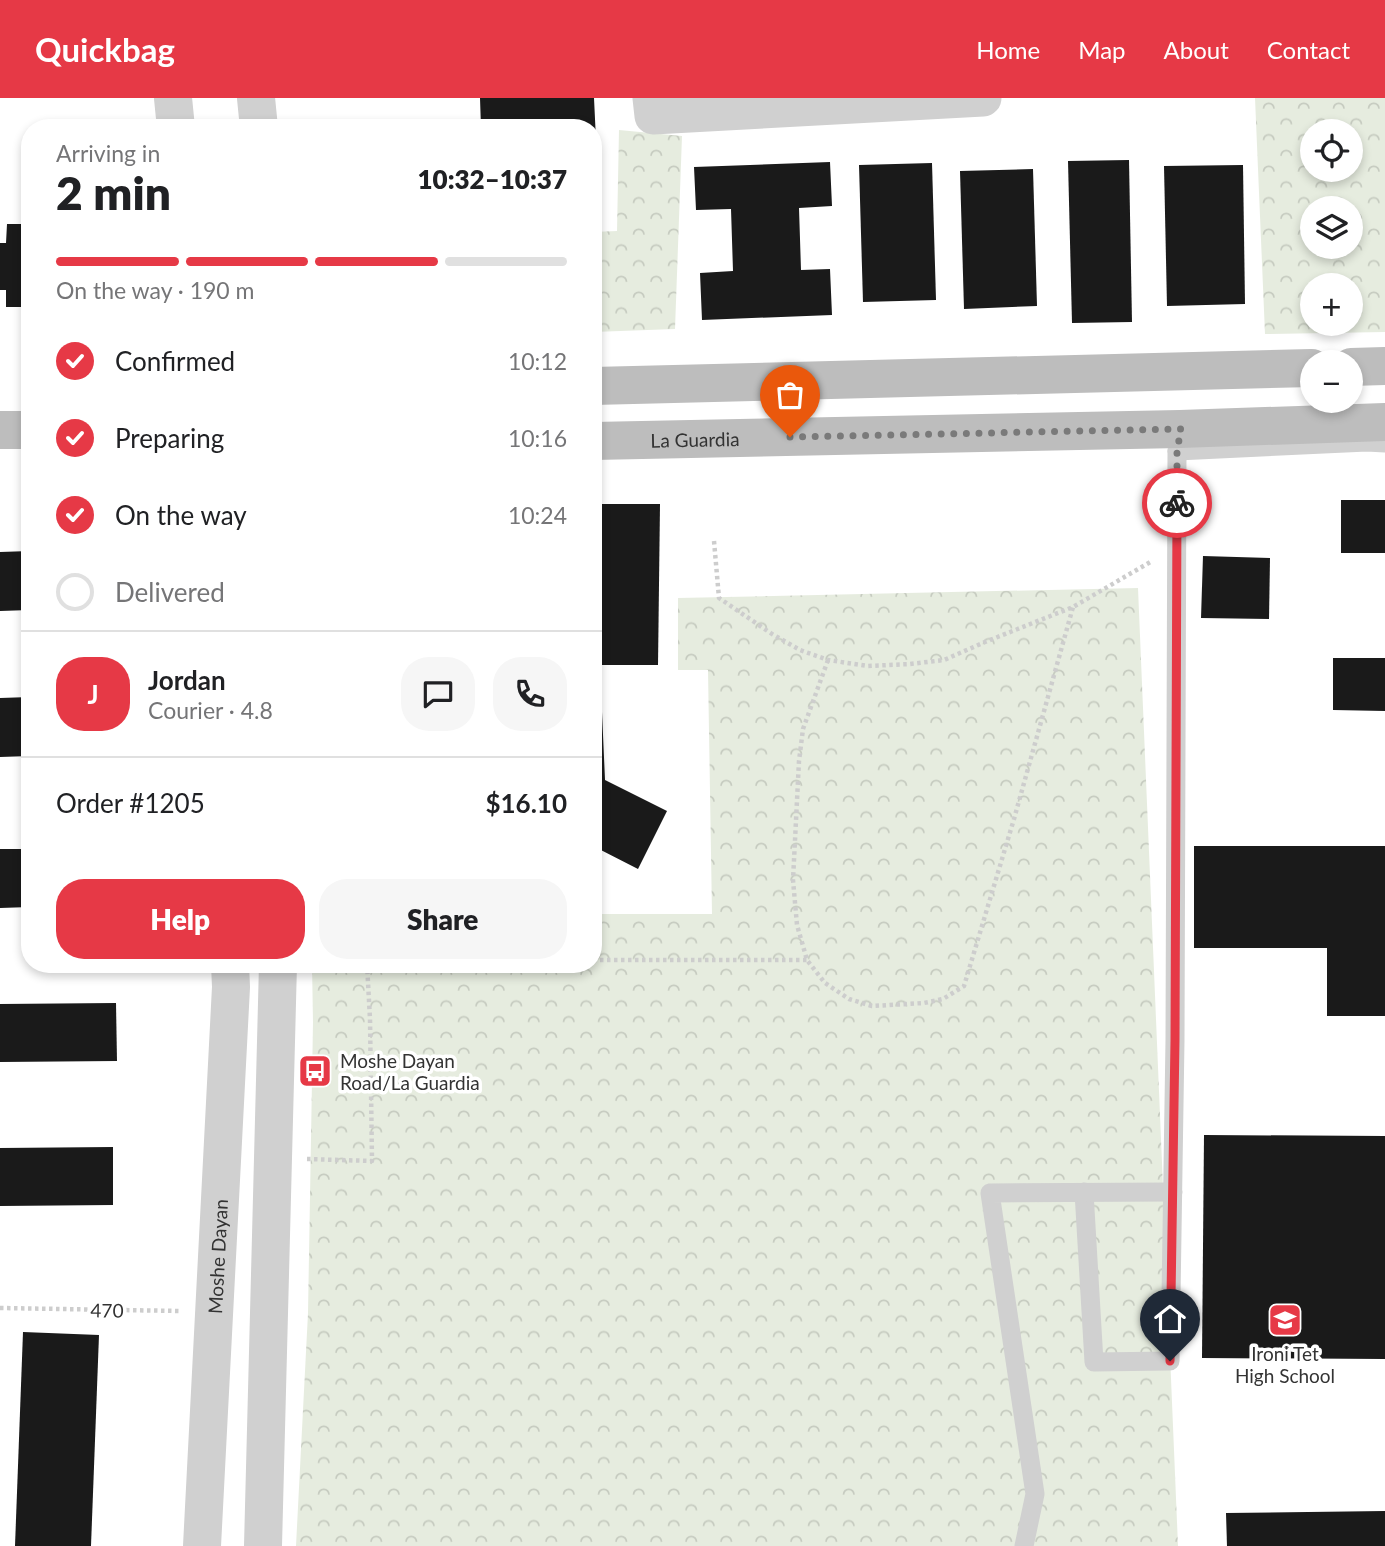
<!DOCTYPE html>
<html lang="en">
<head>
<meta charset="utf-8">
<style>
	:root { --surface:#fff; --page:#f6f6f6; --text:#202124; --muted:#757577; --line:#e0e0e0; --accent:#e63946 }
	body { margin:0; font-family:Lato,sans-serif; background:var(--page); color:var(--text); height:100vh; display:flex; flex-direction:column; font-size:26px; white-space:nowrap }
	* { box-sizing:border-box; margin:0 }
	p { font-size:23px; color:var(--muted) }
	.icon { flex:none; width:38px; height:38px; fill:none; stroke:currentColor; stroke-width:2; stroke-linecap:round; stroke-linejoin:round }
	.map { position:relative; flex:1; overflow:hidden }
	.drawer { position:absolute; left:21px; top:21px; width:581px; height:854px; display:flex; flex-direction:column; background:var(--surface); border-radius:28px; box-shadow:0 4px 10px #0003 }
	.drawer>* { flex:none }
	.buttons { position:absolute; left:1300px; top:21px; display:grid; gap:14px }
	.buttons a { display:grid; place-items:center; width:63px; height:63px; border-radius:50%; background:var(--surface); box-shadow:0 4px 10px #0003; font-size:35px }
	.pin { position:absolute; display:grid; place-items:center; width:60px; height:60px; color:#fff; margin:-72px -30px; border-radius:50% 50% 50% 0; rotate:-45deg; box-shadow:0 0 7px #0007 }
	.pin .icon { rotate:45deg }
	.courier { position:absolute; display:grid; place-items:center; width:70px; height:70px; margin:-35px; border:5px solid #e63946; border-radius:50%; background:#fff; color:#222; box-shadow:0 2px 9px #0007 }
	.headline em { font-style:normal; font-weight:800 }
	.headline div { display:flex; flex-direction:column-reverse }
	.headline { display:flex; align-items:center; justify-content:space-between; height:119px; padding:0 35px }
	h1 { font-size:46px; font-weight:800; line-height:52px }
	.bar { display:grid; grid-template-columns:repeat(4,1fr); gap:10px 7px; align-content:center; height:84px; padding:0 35px }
	.bar i { height:9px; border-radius:5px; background:var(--line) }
	.bar .active { background:var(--accent) }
	.bar p { grid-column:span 4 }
	.line { display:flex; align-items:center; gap:18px; padding:0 35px; border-top:2px solid var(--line) }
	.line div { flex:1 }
	.round { display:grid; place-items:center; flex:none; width:74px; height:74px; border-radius:28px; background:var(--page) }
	ol { padding:0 35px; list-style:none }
	li { display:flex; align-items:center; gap:21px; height:77px }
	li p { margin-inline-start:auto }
	li .icon { padding:7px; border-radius:50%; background:var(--accent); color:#fff; stroke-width:4 }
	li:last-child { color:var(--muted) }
	li i { width:38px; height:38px; border:4px solid var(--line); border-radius:50% }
	.action { display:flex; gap:14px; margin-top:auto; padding:14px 35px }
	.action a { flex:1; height:80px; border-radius:28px; background:var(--accent); color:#fff; font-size:28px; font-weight:800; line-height:80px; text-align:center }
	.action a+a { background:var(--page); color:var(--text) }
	header { display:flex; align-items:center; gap:42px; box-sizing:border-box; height:98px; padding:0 35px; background:var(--accent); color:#fff }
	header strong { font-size:33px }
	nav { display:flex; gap:38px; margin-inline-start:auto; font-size:24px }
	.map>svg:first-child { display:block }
	.park { fill:url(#park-crowns); fill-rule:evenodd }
	.building { fill:#1a1a1a }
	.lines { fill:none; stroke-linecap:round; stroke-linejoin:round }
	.path { stroke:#cdcdcd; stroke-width:4.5; stroke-dasharray:3.5 3.5; stroke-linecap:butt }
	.service { stroke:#d0d0d0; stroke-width:19 }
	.minor { stroke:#d0d0d0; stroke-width:37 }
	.tertiary { stroke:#d0d0d0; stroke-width:38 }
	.secondary { stroke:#bdbdbd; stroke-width:38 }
	.done { stroke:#7a7a7a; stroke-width:7; stroke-dasharray:0 12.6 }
	.route { stroke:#e63946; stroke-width:9 }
	.labels { text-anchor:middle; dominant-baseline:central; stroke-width:7; stroke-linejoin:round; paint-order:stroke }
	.street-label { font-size:19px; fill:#333; stroke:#fff }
	.poi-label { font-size:19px; fill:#333; stroke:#fff; text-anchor:start }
</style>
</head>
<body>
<header>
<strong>Quickbag</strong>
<nav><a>Home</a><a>Map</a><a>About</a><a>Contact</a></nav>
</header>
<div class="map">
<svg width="1385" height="1448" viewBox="0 0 1385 1448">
	<defs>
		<pattern id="park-crowns" width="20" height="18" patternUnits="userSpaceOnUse" patternTransform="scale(1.75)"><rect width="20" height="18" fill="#e6ecdf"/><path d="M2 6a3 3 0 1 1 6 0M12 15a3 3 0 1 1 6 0" fill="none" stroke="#c6cbc0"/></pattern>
	</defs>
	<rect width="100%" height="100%" fill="#fff"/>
	<g class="park">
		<path d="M1255 0H1385V234L1265 236ZM1312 33H1351V72H1312ZM1312 110H1351V149H1312ZM1312 187H1351V226H1312Z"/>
		<polygon points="619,32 682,38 675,231 593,234 593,134 617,133"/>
		<polygon points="1138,490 1178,1448 296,1448 308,1215 313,924 312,866 593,866 593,816 712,816 708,572 678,572 678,500"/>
	</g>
	<g class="building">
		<polygon points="480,0 594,0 596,42 593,42 593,30 481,30"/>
		<polygon points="1129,62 1132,224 1072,225 1068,63"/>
		<polygon points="830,64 832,108 799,110 801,172 830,171 832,217 702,222 700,175 733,173 731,111 696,112 694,69"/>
		<polygon points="932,65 936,202 863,204 859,67"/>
		<polygon points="1243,67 1245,206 1167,208 1164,68"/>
		<polygon points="1033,71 1037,208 964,211 960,73"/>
		<polygon points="7,126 23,126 23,131 30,131 30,204 23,204 23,209 6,209 6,192 0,192 0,145 6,145"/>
		<rect x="1341" y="402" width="44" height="53"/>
		<polygon points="593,406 660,406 658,567 593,567"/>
		<polygon points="30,453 30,512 0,513 0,454"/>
		<polygon points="1203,458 1270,460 1269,521 1201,520"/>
		<polygon points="1333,560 1385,560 1385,613 1333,612"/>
		<polygon points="30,599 30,658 0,659 0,600"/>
		<polygon points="593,614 602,614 605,682 667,713 638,771 593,748"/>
		<polygon points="1194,748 1385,748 1385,918 1327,918 1327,850 1194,850"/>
		<polygon points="0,751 30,751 30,809 0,810"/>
		<polygon points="116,905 117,963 0,964 0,906"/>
		<polygon points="1204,1037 1385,1038 1385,1261 1202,1260"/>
		<polygon points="113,1049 113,1107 0,1108 0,1050"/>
		<polygon points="23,1234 99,1237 91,1448 15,1448"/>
		<polygon points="1385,1413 1385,1448 1227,1448 1226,1415"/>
	</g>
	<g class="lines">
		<g class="path">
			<polyline points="714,443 719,500 772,536 800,552 828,562 868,568 910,566 944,562 985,544 1073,509 1152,463"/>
			<polyline points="828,562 803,631 799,663 793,782 797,827 807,862 825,885 849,901 872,908 924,905 943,901 964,888 1014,721 1073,509"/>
			<polyline points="593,862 807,862"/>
			<polyline points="307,1061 372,1063 370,921 367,866"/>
			<polyline points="0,1210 181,1213"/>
		</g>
		<g class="service">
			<polyline points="1177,353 1367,344 1385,345"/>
			<polyline points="1084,1094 1094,1264 1170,1263 1175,942 1177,353 1180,331"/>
			<polyline points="1024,1448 1035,1396 990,1095 1173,1094"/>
		</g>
		<polyline class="minor" points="651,0 653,18 983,0"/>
		<g class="tertiary">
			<polyline points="173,0 176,30"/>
			<polyline points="256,0 259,30"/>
			<path id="s1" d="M202 1448 231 889 230 866"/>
			<polyline points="263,1448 278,866"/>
		</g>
		<g class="secondary">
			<polyline points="1351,269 1385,268"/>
			<polyline points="593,288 1312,270"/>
			<polyline points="0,332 30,332"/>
			<path id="s2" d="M593 343 1180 331 1385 324"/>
		</g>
	</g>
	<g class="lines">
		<polyline class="done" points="790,339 1181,331 1177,353 1177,405"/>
		<polyline class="route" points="1170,1263 1175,942 1177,405"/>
	</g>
	<defs>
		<symbol id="bus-square" viewBox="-11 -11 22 22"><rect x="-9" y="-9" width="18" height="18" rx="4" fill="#e63946" stroke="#fff"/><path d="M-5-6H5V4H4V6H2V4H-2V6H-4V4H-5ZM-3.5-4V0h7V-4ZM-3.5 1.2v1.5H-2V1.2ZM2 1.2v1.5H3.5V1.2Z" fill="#fff"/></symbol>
		<symbol id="school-square" viewBox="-11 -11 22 22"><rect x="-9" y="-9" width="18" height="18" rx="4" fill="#e63946" stroke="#fff"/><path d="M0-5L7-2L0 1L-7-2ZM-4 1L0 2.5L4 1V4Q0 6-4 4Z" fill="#fff"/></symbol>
	</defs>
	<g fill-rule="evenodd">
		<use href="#bus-square" x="296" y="954" width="38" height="38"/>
		<use href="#school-square" x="1266" y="1203" width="38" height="38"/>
	</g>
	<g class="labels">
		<g class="street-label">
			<text stroke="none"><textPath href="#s2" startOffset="102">La Guardia</textPath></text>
			<text stroke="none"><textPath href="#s1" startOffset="290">Moshe Dayan</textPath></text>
			<text transform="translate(107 1212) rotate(1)">470</text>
		</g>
		<g class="poi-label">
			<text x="340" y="962">Moshe Dayan<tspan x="340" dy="22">Road/La Guardia</tspan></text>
			<text x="1285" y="1255" text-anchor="middle">Ironi Tet<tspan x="1285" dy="22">High School</tspan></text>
		</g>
	</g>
</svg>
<div class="buttons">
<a><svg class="icon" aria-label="locate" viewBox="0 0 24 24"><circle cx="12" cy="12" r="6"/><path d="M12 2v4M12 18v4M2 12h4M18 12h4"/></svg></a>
<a><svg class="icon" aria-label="layers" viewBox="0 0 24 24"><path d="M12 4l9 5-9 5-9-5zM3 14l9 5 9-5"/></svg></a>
<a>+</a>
<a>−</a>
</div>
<div class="pin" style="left:790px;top:339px;background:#ea580c"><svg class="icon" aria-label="bag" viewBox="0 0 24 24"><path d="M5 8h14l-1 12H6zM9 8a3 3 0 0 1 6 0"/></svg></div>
<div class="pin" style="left:1170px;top:1263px;background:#1f2937"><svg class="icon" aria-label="home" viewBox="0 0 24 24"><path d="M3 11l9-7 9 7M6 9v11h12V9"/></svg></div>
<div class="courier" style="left:1177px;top:405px"><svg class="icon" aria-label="bike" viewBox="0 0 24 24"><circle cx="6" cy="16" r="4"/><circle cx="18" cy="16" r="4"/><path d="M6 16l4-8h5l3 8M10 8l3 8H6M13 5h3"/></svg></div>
<section class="drawer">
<div class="headline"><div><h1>2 min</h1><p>Arriving in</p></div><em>10:32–10:37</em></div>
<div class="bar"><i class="active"></i><i class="active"></i><i class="active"></i><i></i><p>On the way · 190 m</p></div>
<ol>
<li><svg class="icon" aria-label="check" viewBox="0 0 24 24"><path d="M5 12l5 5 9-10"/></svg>Confirmed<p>10:12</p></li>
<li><svg class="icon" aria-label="check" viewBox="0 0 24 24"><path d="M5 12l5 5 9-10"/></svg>Preparing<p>10:16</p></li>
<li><svg class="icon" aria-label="check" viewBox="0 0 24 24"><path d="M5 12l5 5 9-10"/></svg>On the way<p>10:24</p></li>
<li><i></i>Delivered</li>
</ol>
<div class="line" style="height:126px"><b class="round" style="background:var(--accent);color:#fff">J</b><div><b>Jordan</b><p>Courier · 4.8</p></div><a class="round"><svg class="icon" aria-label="chat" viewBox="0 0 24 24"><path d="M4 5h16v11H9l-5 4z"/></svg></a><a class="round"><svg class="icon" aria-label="phone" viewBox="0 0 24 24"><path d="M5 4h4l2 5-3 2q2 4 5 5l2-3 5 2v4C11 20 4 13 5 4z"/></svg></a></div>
<div class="line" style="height:91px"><div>Order #1205</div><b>$16.10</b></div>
<div class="action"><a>Help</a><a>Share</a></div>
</section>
</div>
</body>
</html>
